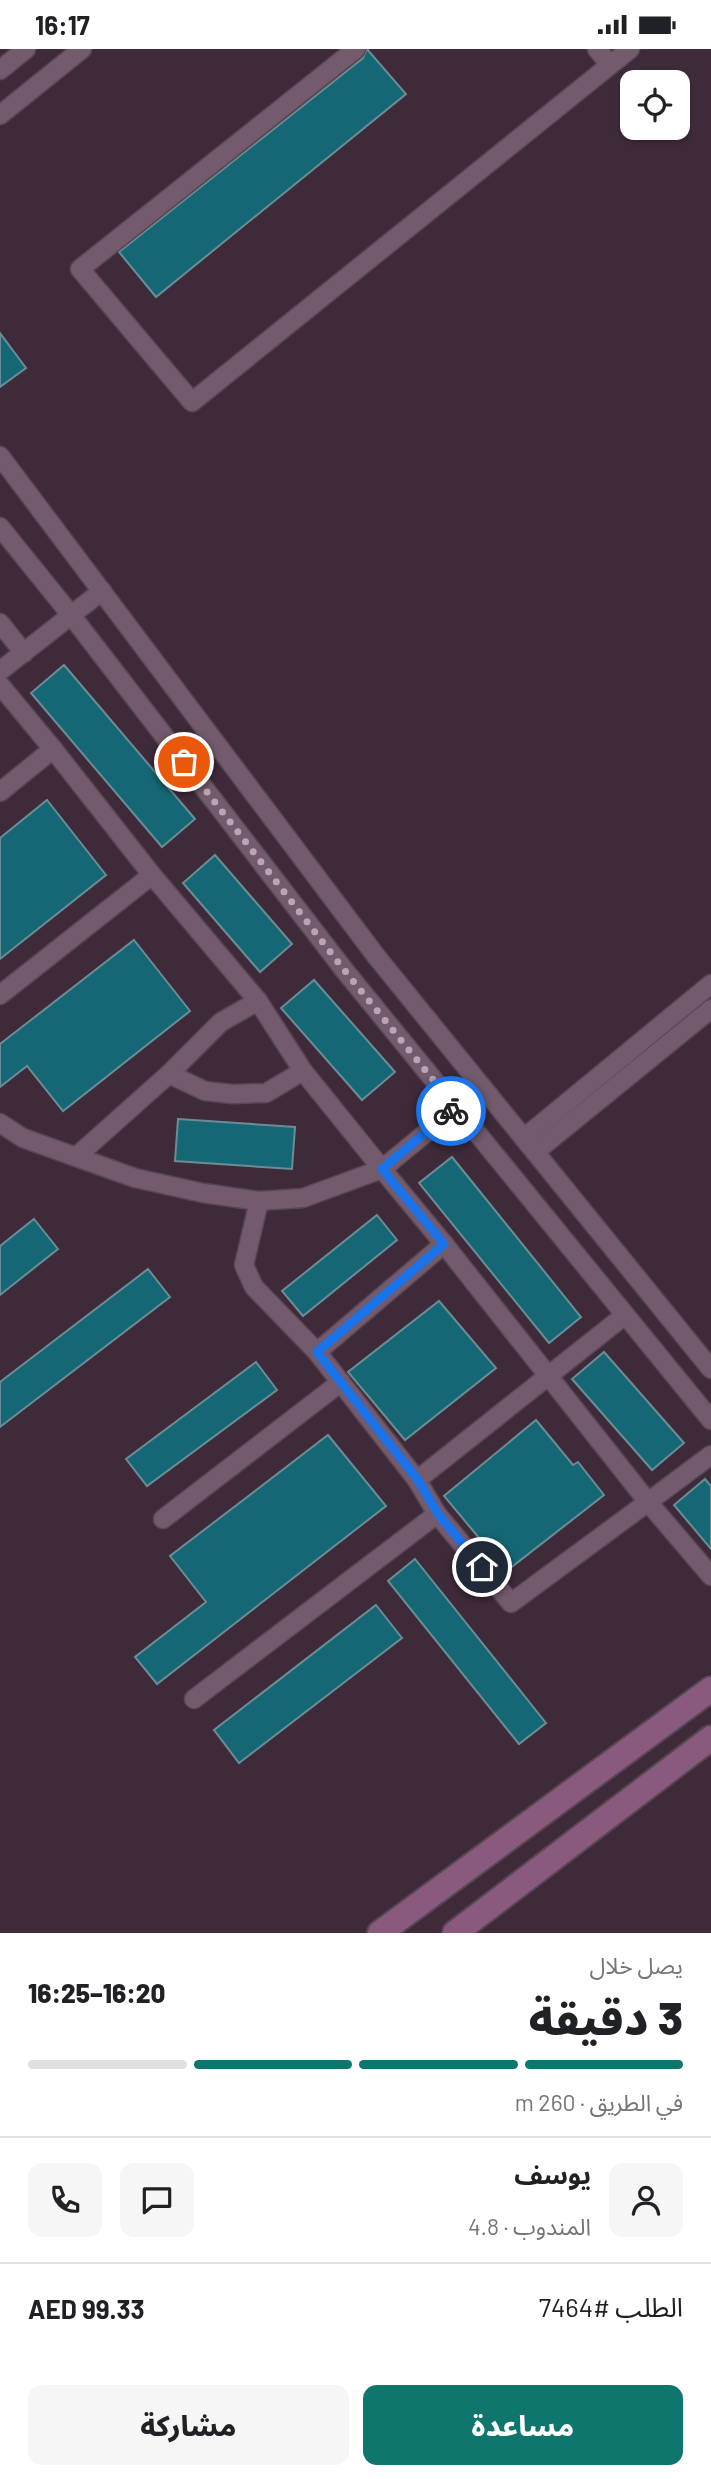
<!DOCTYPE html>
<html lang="ar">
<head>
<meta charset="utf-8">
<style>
	:root { --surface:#fff; --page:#f6f6f6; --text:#202124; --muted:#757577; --line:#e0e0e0; --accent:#0f766e }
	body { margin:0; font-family:Barlow,"Noto Sans Arabic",sans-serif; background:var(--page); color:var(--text); direction:rtl; height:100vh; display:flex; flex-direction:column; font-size:26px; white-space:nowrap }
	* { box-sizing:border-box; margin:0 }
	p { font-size:23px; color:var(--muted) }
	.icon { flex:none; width:38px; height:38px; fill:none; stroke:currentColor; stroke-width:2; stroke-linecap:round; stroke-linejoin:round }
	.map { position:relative; height:1884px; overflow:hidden; direction:ltr }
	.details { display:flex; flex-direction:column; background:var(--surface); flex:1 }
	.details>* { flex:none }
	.tools { position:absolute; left:620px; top:21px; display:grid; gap:14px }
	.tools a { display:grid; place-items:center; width:70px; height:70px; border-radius:14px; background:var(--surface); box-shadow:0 2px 5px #0004; font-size:35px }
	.pin { position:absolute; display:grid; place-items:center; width:60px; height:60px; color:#fff; margin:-30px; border:4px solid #fff; border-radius:50%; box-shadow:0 2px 7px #0007 }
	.courier { position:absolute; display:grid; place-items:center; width:70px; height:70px; margin:-35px; border:5px solid #1a73e8; border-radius:50%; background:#fff; color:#222; box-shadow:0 2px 9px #0007 }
	.summary em { font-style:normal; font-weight:800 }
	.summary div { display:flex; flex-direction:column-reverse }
	.summary { display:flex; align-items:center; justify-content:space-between; height:119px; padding:0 28px }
	h1 { font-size:46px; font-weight:800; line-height:52px }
	.bar { display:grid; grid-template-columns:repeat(4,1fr); gap:10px 7px; align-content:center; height:84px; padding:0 28px }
	.bar i { height:9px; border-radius:5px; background:var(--line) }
	.bar .current { background:var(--accent) }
	.bar p { grid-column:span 4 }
	.line { display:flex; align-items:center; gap:18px; padding:0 28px; border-top:2px solid var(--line) }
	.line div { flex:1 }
	.round { display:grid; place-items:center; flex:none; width:74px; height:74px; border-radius:14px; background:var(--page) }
	.button { display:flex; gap:14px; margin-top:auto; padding:14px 28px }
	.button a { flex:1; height:80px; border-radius:14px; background:var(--accent); color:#fff; font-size:28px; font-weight:800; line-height:80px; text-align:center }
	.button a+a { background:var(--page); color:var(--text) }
	.status { display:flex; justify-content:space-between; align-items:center; height:49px; padding:0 35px; background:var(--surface); direction:ltr }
	.status svg { height:19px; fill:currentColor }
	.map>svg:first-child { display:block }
	.building { fill:#166775; stroke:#6a8d95; stroke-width:2 }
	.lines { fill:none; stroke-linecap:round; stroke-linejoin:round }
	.street-casing { stroke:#584654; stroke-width:21 }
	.secondary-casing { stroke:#584654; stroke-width:28 }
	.street { stroke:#735b6d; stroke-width:18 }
	.secondary { stroke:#895a7e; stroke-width:24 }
	.done { stroke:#b8a7b3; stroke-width:7; stroke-dasharray:0 12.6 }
	.route { stroke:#1a73e8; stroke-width:9 }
</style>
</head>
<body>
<div class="status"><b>16:17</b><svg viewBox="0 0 49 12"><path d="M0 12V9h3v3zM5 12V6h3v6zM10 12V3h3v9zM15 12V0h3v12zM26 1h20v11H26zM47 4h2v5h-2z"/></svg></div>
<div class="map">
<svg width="711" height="1884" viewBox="0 0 711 1884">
	<rect width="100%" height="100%" fill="#3f2a3a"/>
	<g class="building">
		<polygon points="367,0 406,45 156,248 119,203 363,9"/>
		<polygon points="0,284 26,319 0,338"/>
		<polygon points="64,616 195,770 162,798 31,644"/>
		<polygon points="47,751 106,826 0,910 0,789"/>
		<polygon points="215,806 292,895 260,923 183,834"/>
		<polygon points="134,891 190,962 63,1062 27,1017 0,1038 0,995"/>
		<polygon points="314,931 395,1023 362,1051 281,959"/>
		<polygon points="178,1070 295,1078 292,1120 175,1112"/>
		<polygon points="452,1108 581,1268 549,1294 419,1134"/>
		<polygon points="377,1166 397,1191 303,1267 282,1242"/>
		<polygon points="34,1170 58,1200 0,1246 0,1197"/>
		<polygon points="148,1220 170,1248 0,1378 0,1333"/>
		<polygon points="439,1252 496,1319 405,1391 348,1323"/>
		<polygon points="604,1303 684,1394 652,1421 572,1330"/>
		<polygon points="256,1313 277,1341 147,1437 126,1410"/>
		<polygon points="536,1371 573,1416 578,1413 604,1446 504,1524 478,1491 480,1490 444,1447"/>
		<polygon points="328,1386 386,1457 157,1635 135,1608 206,1553 170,1507"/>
		<polygon points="705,1430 711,1437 711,1500 674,1456"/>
		<polygon points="415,1510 546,1674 519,1695 388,1532"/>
		<polygon points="376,1556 402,1589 239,1714 214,1681"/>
	</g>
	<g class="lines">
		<defs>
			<g id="street">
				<polyline points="356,0 80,220 192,353 630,0"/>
				<polyline points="597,0 610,16"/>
				<polyline points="0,21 26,0"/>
				<polyline points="0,66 82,0"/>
				<polyline points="0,407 376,907 711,1320"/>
				<polyline points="0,478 71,566 345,922 711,1371"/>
				<polyline points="0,574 24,604"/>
				<polyline points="0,622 102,542"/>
				<polyline points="0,636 53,700 152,826 258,952 303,1022 382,1120 456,1059"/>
				<polyline points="0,743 53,700"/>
				<polyline points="0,946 152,826"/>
				<polyline points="169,1025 221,973 258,952"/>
				<polyline points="0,1074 23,1089 135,1129 203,1144 259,1152 303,1149 382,1120 444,1195 648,1453 511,1554 437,1465 194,1650"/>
				<polyline points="524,1089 711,935"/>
				<polyline points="535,1103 711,960"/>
				<polyline points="77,1107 169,1025 205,1042 232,1045 266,1044 303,1022"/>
				<polyline points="259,1152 244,1216 254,1238 317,1303"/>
				<polyline points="711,1406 648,1453 711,1527"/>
				<polyline points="417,1431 625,1266"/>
				<polyline points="437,1465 417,1431 317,1303 444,1195"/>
				<polyline points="163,1470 341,1333"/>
			</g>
			<g id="secondary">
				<polyline points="380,1884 711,1640"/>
				<polyline points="455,1884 711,1689"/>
			</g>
		</defs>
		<use href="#street" class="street-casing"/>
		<use href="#secondary" class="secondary-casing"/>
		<use href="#street" class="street"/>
		<use href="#secondary" class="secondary"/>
	</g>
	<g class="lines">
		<polyline class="done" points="184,713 345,922 456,1059 451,1062"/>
		<polyline class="route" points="451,1062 382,1120 444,1195 317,1303 418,1431 438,1465 482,1518"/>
	</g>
</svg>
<div class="tools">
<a><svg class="icon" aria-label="locate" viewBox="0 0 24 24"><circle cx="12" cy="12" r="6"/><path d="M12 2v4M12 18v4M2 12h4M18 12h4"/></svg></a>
</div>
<div class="pin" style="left:184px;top:713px;background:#ea580c"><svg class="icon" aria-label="bag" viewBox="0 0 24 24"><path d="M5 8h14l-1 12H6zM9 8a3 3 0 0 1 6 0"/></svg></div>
<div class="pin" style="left:482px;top:1518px;background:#1f2937"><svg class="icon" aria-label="home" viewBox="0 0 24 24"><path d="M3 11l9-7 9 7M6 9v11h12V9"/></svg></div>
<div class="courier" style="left:451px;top:1062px"><svg class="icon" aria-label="bike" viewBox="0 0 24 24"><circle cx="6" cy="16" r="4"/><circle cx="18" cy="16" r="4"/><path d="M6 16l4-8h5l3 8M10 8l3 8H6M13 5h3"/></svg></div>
</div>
<section class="details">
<div class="summary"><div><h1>3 دقيقة</h1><p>يصل خلال</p></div><em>16:20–16:25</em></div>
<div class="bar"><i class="current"></i><i class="current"></i><i class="current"></i><i></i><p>في الطريق · 260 m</p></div>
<div class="line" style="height:126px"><a class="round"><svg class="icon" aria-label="person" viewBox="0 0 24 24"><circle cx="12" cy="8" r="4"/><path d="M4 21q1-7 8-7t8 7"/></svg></a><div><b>يوسف</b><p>المندوب · 4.8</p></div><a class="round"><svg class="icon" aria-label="chat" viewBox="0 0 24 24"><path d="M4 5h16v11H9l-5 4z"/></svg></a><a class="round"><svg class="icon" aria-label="phone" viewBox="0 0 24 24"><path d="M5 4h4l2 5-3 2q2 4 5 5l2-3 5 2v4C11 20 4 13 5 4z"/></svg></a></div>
<div class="line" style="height:91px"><div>الطلب #7464</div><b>AED 99.33</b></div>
<div class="button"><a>مساعدة</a><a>مشاركة</a></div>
</section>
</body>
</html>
